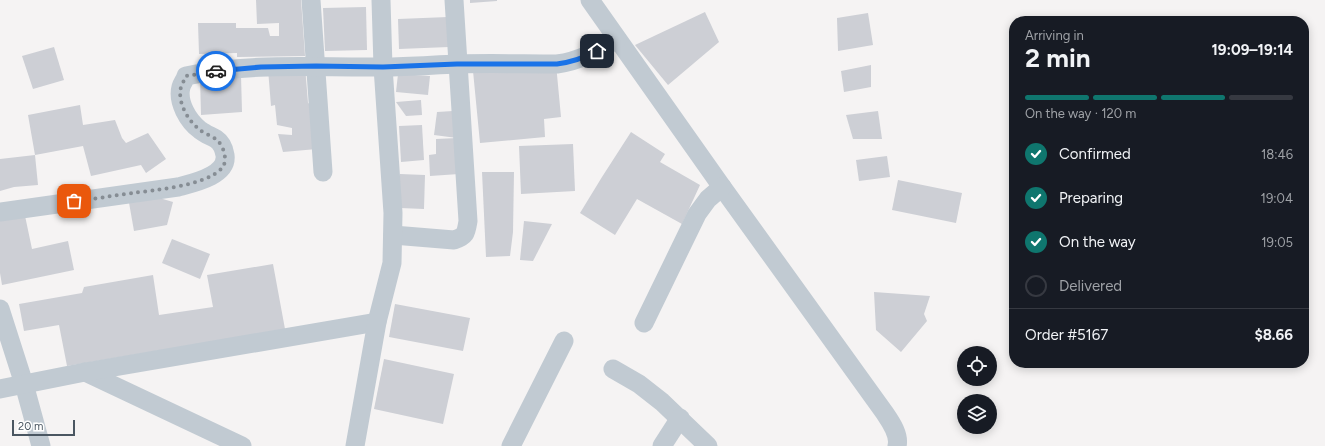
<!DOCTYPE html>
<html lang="en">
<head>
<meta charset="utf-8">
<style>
	:root { --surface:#171b24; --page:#242831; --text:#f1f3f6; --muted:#9ea1a6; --line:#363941; --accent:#0f766e }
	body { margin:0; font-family:Figtree,sans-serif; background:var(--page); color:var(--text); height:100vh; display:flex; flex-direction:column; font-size:15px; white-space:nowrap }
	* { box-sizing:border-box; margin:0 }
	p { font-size:13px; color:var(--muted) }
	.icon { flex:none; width:22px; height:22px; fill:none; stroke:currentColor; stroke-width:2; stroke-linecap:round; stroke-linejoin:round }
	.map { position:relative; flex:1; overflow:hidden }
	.details { position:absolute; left:1009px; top:16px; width:300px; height:352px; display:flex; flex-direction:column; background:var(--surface); border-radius:16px; box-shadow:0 2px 10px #0003 }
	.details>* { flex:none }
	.buttons { position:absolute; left:957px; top:346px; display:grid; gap:8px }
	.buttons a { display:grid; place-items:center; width:40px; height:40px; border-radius:50%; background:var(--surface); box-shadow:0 2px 10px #0003; font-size:20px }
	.scale { position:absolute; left:12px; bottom:10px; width:63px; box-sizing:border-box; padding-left:4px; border:2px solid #4a5661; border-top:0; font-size:11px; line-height:14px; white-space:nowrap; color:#4a5661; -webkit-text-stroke:3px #fff; paint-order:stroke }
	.pin { position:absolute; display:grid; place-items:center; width:34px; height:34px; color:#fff; margin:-17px; border-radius:8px; box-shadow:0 2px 6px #0006 }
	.courier { position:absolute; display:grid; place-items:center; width:40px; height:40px; margin:-20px; border:3px solid #1a73e8; border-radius:50%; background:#fff; color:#222; box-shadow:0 1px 5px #0007 }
	.headline em { font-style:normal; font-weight:700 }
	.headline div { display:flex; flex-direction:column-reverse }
	.headline { display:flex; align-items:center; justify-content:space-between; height:68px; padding:0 16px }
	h1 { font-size:26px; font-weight:700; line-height:30px }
	.bar { display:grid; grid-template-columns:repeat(4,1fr); gap:6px 4px; align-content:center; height:48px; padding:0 16px }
	.bar i { height:5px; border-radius:3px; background:var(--line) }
	.bar .on { background:var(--accent) }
	.bar p { grid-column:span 4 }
	.line { display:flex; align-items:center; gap:10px; padding:0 16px; border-top:1px solid var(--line) }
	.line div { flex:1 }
	ol { padding:0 16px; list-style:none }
	li { display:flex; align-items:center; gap:12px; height:44px }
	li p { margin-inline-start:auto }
	li .icon { padding:4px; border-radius:50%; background:var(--accent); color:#fff; stroke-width:4 }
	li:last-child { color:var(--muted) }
	li i { width:22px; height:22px; border:2px solid var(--line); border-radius:50% }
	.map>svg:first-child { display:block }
	.building { fill:#cdcfd5 }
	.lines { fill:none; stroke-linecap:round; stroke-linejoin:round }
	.street { stroke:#c1cad2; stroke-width:19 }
	.done { stroke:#868d94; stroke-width:4; stroke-dasharray:0 7.2 }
	.route { stroke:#1a73e8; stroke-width:5 }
</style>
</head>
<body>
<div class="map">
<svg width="1325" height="446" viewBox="0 0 1325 446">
	<rect width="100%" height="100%" fill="#f5f3f3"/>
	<g class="building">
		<polygon points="256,0 301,0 305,56 237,57 237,53 199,54 198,23 236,23 236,28 268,28 270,36 279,36 279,23 257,24"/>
		<polygon points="470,0 497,0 497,1 470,3"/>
		<polygon points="366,7 367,50 325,51 323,8"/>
		<polygon points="705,12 719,42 668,85 635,45"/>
		<polygon points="868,13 873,45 838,51 837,18"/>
		<polygon points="448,17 449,47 399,49 398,19"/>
		<polygon points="54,47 64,80 33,89 22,56"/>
		<polygon points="556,64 561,117 544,119 545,137 480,143 473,71"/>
		<polygon points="871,65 871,87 844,92 841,71"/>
		<polygon points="305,66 308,103 312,105 317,149 283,152 278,134 292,135 292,128 277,125 275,105 271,106 268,69"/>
		<polygon points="398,74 430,76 428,95 396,92"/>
		<polygon points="241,75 242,112 201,115 200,77"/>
		<polygon points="421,100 422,115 406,116 396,102"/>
		<polygon points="80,105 83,125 115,120 122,138 126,143 148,133 166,159 146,173 141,165 91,176 83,146 35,155 28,115"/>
		<polygon points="453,111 457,138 434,135 437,112"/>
		<polygon points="878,111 882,139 853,139 846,115"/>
		<polygon points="422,125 424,160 401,162 399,126"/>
		<polygon points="631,132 665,154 660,162 700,185 682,224 637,199 615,235 580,213 602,177"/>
		<polygon points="457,138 459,174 430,176 429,155 436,154 436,139"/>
		<polygon points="573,144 575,191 521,194 519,146"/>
		<polygon points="35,155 38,185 14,187 0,191 0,159"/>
		<polygon points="887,156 890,177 859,181 856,160"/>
		<polygon points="482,172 514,172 513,232 510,256 486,257"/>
		<polygon points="400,174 425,175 424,209 400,208"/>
		<polygon points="898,180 962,193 956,223 892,210"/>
		<polygon points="146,194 173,202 167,225 134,231 128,197"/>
		<polygon points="24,211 32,249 68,241 74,270 2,285 0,273 0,216"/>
		<polygon points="524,221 552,224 533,261 520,260"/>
		<polygon points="172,239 210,254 200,279 162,263"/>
		<polygon points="273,264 285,329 67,366 59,325 24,331 19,304 82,293 84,287 153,275 159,315 213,307 207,275"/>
		<polygon points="874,292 930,296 924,314 927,321 901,352 876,330"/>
		<polygon points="395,304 470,318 463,351 389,337"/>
		<polygon points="384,359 454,374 443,424 374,409"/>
	</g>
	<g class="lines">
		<g class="street">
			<polyline points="311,0 323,172"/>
			<path d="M590 0 722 187 884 412C890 421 900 434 897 446"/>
			<path d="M0 212 178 187C193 183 228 176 225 155 224 149 222 143 216 139 211 136 205 134 200 130 188 121 177 102 181 87 182 83 185 80 186 76 251 62 318 68 383 67 408 67 432 65 457 64 490 63 524 64 557 64 580 61 597 51 617 39"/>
			<path d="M393 235 454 240C466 236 466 233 468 221L454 0"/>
			<polyline points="0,309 24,384 41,446"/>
			<polyline points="644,323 697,214 708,199 722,187"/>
			<polyline points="613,369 639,384 662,402 708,446"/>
			<polyline points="85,372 242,446"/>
			<polyline points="0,389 85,372 377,322"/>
			<polyline points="355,446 377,322 392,263 393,213 383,67 381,0"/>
			<polyline points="511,446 564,341"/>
			<polyline points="662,446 680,418"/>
		</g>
	</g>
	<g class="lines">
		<path class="done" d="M74 201C93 199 112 196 132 193 155 190 206 186 222 168 228 161 224 147 218 141 213 136 205 134 200 130 188 121 177 102 181 87 182 83 185 80 186 76L216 71"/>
		<path class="route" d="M216 71 261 67 316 66 383 67 457 64H557C572 62 584 58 597 51"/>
	</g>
</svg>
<div class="buttons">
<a><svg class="icon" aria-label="locate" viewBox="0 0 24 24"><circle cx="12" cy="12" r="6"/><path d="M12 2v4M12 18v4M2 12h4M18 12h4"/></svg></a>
<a><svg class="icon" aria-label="layers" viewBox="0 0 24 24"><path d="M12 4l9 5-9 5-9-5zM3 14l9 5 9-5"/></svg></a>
</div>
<div class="scale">20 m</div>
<div class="pin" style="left:74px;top:201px;background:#ea580c"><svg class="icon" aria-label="bag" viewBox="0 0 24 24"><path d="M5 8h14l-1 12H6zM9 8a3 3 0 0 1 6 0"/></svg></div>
<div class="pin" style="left:597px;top:51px;background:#1f2937"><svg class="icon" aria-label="home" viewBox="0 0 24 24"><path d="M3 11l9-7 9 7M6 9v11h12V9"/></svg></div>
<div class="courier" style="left:216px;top:71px"><svg class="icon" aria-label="car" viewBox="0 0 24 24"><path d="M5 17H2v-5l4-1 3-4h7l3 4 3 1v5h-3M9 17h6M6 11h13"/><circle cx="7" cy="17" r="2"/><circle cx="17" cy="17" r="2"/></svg></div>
<section class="details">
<div class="headline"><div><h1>2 min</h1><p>Arriving in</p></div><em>19:09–19:14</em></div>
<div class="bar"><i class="on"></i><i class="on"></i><i class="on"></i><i></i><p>On the way · 120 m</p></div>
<ol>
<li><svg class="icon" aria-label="check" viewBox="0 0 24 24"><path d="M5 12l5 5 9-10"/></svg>Confirmed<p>18:46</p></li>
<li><svg class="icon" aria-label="check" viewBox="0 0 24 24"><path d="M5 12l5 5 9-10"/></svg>Preparing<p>19:04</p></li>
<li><svg class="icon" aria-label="check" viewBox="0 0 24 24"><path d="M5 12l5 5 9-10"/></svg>On the way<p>19:05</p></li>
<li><i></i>Delivered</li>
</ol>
<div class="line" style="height:52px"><div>Order #5167</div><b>$8.66</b></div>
</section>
</div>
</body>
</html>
